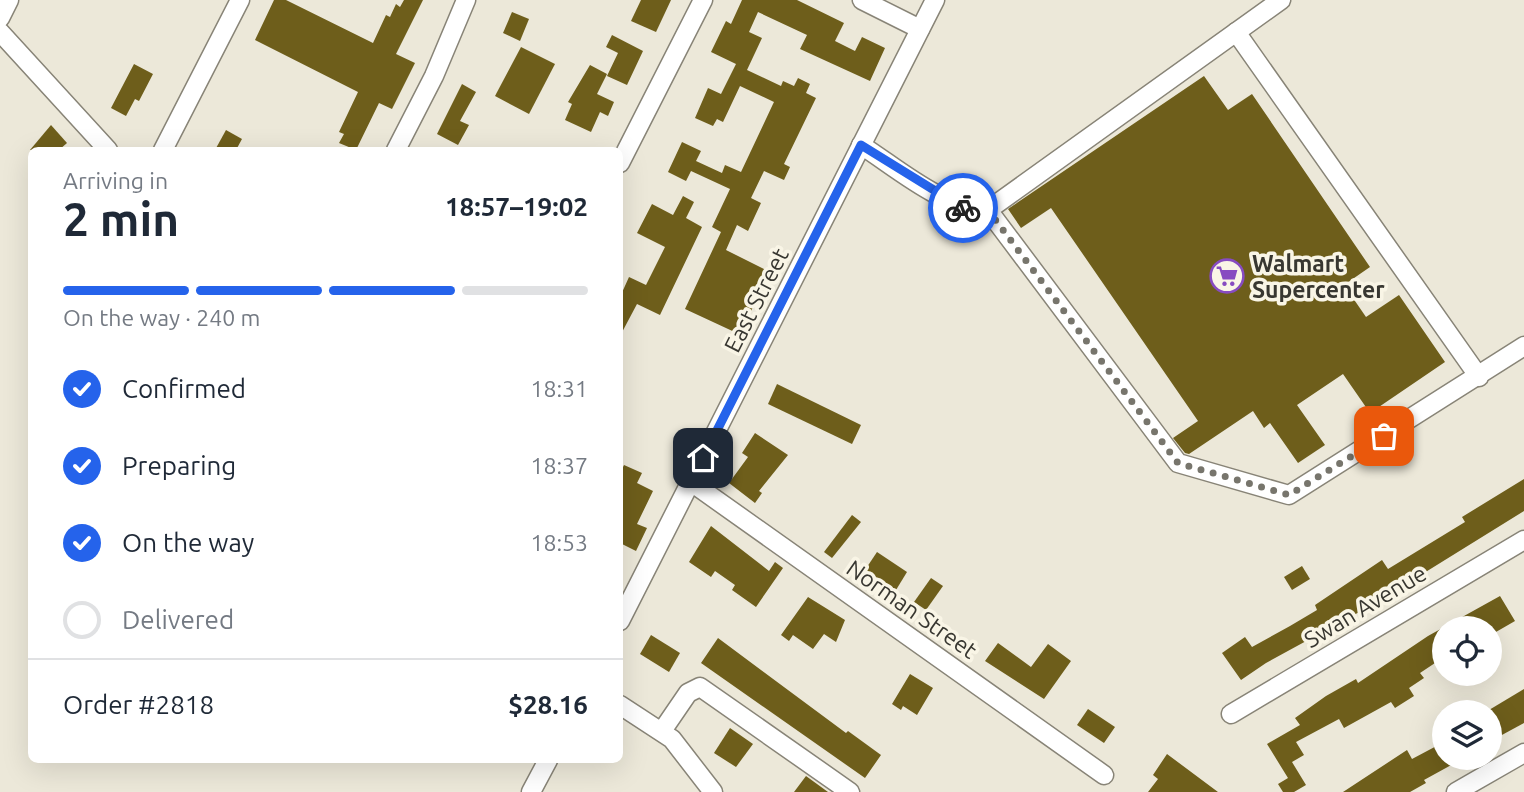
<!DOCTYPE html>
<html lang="en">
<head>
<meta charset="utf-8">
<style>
	:root { --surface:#fff; --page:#f6f6f7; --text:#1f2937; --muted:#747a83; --line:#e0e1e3; --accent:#2563eb }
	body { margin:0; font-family:Ubuntu,sans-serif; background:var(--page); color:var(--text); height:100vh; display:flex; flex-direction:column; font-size:26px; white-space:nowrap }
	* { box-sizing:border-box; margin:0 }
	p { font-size:23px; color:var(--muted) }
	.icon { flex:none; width:38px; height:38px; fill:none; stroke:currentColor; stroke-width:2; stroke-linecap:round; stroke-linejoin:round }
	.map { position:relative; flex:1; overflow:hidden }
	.panel { position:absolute; left:28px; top:147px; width:595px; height:616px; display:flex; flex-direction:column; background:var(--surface); border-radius:10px; box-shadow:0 7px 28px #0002 }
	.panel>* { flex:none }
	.controls { position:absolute; left:1432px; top:616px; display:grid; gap:14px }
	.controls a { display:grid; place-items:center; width:70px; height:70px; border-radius:50%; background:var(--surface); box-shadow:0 7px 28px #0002; font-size:35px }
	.pin { position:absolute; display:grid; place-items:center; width:60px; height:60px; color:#fff; margin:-30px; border-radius:14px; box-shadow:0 4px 10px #0006 }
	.courier { position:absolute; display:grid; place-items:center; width:70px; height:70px; margin:-35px; border:5px solid #2563eb; border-radius:50%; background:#fff; color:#222; box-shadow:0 2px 9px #0007 }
	.overview em { font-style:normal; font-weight:700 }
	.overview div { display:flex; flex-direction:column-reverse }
	.overview { display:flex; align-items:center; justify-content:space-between; height:119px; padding:0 35px }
	h1 { font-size:46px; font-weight:700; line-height:52px }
	.bar { display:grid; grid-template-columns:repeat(4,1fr); gap:10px 7px; align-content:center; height:84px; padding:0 35px }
	.bar i { height:9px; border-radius:5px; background:var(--line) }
	.bar .current { background:var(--accent) }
	.bar p { grid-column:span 4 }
	.line { display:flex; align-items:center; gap:18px; padding:0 35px; border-top:2px solid var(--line) }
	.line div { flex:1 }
	ol { padding:0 35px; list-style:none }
	li { display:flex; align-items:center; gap:21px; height:77px }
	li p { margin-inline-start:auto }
	li .icon { padding:7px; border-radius:50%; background:var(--accent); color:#fff; stroke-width:4 }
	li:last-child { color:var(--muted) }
	li i { width:38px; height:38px; border:4px solid var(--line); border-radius:50% }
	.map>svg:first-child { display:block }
	.building { fill:#6e5e1b }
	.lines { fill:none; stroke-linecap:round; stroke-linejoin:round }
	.minor-casing { stroke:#888477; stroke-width:21 }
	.minor { stroke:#fff; stroke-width:18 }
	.done { stroke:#77756c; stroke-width:7; stroke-dasharray:0 12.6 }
	.route { stroke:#2563eb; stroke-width:9 }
	.labels { text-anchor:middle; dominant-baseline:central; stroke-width:7; stroke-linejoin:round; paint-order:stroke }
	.poi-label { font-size:23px; font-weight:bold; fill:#383731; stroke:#f9f5e6; text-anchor:start }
	.street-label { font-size:23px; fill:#383731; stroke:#f9f5e6 }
</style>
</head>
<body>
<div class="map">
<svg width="1524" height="792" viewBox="0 0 1524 792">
	<rect width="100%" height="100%" fill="#ece8d9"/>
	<g class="building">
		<polygon points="274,0 286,0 373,43 386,15 390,17 396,4 400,7 404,0 423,0 396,54 415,63 392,109 379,103 356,150 339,143 344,134 339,132 358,92 255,40"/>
		<polygon points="641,0 671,0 656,32 631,21"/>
		<polygon points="742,0 797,0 844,23 835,41 855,51 862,37 885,48 870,81 800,49 807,35 758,12 749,32 762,38 747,70 781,86 783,81 794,86 798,78 810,84 806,93 816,98 784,164 790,167 784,180 764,171 751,198 761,203 748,231 737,225 726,250 768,271 741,335 685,309 721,232 712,227 730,189 691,171 686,181 668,172 682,142 701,151 696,161 722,173 725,165 741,172 773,104 774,102 740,86 723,122 717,119 713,126 695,118 708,88 721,94 736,64 711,52 726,21 731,24"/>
		<polygon points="512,12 529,19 520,41 503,33"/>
		<polygon points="612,35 643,51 627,85 607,76 618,53 606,47"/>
		<polygon points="521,47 555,64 529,114 495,96"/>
		<polygon points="134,64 153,74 139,101 135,99 126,116 111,108"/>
		<polygon points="590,65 607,74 597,94 614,102 608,116 600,112 591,132 565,120 572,104 568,102"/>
		<polygon points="1204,76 1228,110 1252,94 1370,267 1344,285 1366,317 1399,295 1445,362 1370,413 1343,374 1297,405 1325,445 1298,463 1270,423 1264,428 1253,411 1189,454 1185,453 1173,438 1198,421 1051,208 1021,228 1008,209"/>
		<polygon points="462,84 476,92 460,121 469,125 458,145 437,134"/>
		<polygon points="51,125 67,143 59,150 30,150"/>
		<polygon points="226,130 242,139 236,150 215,150"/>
		<polygon points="683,196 694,202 686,218 702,227 660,315 637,304 620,336 620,297 629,277 646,285 665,247 637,233 652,204 673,215"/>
		<polygon points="777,384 861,425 852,444 768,404"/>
		<polygon points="755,433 788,455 759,491 762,493 755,503 729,483 748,457 742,453"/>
		<polygon points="624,465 642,473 637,483 653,491 637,524 647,528 636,551 620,543 620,473"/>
		<polygon points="1524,479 1524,511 1374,604 1266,663 1241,680 1222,653 1245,637 1252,647 1290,626 1317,610 1315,605 1382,560 1388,569 1465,522 1462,517"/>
		<polygon points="852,515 861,522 832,558 824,552"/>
		<polygon points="711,526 769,571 775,562 783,568 756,607 732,590 735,585 715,571 711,577 689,562"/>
		<polygon points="877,552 907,572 896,590 865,570"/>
		<polygon points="1302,566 1310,579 1292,590 1284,577"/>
		<polygon points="931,578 943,586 926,610 914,602"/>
		<polygon points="1500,596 1515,621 1489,636 1489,628 1444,628 1444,649 1437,653 1441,659 1420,673 1424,678 1409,688 1414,696 1395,708 1391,702 1344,728 1339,719 1296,742 1304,755 1292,762 1306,785 1294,792 1283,792 1278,784 1288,778 1267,744 1300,725 1295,718 1326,696 1356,679 1358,683 1428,636"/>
		<polygon points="808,597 845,620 836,642 824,634 813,649 793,635 789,641 781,635"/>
		<polygon points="651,635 680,653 669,672 640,654"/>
		<polygon points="718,638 846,733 848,731 881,755 865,778 701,663"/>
		<polygon points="998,643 1031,667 1048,644 1071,661 1044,699 985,661"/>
		<polygon points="910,674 933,688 917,715 903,706 901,710 892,704"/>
		<polygon points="1524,689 1524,723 1489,742 1489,710"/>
		<polygon points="1088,709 1115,727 1104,743 1077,725"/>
		<polygon points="730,728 753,744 736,767 714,753"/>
		<polygon points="1444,742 1444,758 1464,758 1424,780 1426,783 1410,792 1343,792 1407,750 1412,759"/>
		<polygon points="1167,754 1218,792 1148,792 1158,779 1153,775"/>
		<polygon points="806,776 828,792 794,792"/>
	</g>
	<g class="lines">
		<defs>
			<g id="minor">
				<polyline points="862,0 920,29"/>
				<polyline points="1281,0 988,210 1178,463 1289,495 1524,346"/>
				<polyline points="0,18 9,0"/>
				<polyline points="0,32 108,150"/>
				<polyline points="1236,32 1479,377"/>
				<path d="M861 145C901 171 941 207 988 210"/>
				<polyline points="163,150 240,0"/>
				<polyline points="396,150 434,76 466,0"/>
				<polyline points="620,163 703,0"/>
				<polyline points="691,482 1104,775"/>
				<polyline points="620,621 935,0"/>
				<polyline points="620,705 672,739 713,792"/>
				<polyline points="1231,714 1524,540"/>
				<polyline points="662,731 688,693 700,687 850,792"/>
				<polyline points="531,792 548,760"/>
				<polyline points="1456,792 1524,753"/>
			</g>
		</defs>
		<use href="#minor" class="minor-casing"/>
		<use href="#minor" class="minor"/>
	</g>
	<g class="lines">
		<polyline class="done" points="963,208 988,210 1178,463 1289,495 1384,436"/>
		<polyline class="route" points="703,458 861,145 963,208"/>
	</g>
	<defs>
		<symbol id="supermarket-ring" viewBox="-11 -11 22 22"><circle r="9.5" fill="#f9f5e6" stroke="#874bc1" stroke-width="1.5"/><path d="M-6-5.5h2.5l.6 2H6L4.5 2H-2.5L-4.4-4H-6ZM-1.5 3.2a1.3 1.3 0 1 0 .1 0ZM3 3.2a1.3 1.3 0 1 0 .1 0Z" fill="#874bc1"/></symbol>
	</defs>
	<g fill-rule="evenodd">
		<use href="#supermarket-ring" x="1208" y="257" width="38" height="38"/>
	</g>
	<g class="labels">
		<g class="poi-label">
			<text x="1252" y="263">Walmart<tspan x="1252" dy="26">Supercenter</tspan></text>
		</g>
		<g class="street-label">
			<text transform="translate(756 300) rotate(-63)">East Street</text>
			<text transform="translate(1365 606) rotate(-31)">Swan Avenue</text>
			<text transform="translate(912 609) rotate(35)">Norman Street</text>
		</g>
	</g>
</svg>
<div class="controls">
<a><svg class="icon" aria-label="locate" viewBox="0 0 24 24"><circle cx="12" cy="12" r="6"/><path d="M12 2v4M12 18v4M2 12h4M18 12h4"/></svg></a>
<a><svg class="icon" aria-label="layers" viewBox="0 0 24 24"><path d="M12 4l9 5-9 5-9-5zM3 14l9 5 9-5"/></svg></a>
</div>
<div class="pin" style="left:1384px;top:436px;background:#ea580c"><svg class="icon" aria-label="bag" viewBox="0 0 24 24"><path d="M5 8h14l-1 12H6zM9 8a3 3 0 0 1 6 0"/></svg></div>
<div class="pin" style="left:703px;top:458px;background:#1f2937"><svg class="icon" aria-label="home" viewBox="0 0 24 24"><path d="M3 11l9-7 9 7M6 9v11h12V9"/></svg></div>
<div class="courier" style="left:963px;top:208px"><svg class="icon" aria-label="bike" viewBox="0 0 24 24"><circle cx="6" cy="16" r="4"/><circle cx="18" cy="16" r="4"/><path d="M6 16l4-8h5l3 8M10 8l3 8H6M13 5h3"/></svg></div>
<section class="panel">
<div class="overview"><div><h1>2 min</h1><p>Arriving in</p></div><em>18:57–19:02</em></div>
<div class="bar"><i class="current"></i><i class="current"></i><i class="current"></i><i></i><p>On the way · 240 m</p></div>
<ol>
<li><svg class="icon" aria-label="check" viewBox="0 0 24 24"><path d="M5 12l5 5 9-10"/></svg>Confirmed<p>18:31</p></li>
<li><svg class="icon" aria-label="check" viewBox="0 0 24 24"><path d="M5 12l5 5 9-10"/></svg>Preparing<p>18:37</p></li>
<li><svg class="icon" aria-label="check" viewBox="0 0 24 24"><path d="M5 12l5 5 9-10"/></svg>On the way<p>18:53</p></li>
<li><i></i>Delivered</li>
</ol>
<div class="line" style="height:91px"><div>Order #2818</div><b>$28.16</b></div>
</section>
</div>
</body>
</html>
